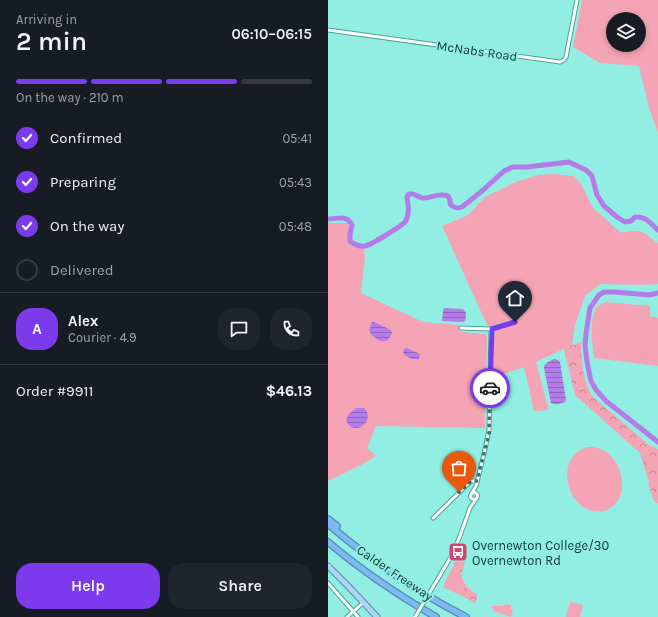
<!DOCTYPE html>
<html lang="en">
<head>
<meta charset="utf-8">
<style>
	:root { --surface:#171b24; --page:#20242c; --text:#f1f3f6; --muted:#9ea1a6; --line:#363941; --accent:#7c3aed }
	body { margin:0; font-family:Karla,sans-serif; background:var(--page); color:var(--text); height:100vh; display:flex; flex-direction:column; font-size:15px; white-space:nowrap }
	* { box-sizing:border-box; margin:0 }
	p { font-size:13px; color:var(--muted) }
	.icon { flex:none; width:22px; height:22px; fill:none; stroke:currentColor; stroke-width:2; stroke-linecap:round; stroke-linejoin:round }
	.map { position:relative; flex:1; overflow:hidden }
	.details { display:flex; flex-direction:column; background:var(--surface); width:328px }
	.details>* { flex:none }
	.buttons { position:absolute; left:278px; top:12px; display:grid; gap:8px }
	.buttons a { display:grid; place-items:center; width:40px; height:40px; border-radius:50%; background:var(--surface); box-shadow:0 2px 6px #0003; font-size:20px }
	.pin { position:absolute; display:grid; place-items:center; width:34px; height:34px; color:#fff; margin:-41px -17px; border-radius:50% 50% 50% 0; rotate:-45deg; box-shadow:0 0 4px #0007 }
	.pin .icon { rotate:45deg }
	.courier { position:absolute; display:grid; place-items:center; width:40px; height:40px; margin:-20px; border:3px solid #7c3aed; border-radius:50%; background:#fff; color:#222; box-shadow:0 1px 5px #0007 }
	.headline em { font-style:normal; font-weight:600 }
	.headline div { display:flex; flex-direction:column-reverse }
	.headline { display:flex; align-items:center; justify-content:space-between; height:68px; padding:0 16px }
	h1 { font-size:26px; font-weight:600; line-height:30px }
	.bar { display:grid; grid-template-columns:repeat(4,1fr); gap:6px 4px; align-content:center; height:48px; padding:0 16px }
	.bar i { height:5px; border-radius:3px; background:var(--line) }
	.bar .current { background:var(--accent) }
	.bar p { grid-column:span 4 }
	.line { display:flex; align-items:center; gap:10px; padding:0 16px; border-top:1px solid var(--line) }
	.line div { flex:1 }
	.round { display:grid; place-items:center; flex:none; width:42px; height:42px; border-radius:16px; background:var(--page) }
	ol { padding:0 16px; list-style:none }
	li { display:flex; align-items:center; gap:12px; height:44px }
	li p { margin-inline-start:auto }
	li .icon { padding:4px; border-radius:50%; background:var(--accent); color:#fff; stroke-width:4 }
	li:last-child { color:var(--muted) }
	li i { width:22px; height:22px; border:2px solid var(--line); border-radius:50% }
	.primary-button { display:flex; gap:8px; margin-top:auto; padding:8px 16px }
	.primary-button a { flex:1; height:46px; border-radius:16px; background:var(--accent); color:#fff; font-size:16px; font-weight:600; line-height:46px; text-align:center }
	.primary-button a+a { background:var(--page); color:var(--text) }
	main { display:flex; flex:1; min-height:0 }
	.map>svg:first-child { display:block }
	.grass { fill:#f4a4b4; fill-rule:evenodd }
	.park { fill:url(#park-crowns) }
	.water { fill:url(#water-rules) }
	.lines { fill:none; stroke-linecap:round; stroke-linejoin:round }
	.river { stroke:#b47ce8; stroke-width:5 }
	.street-casing { stroke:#47a59c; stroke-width:5 }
	.primary-casing { stroke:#568caf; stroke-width:7 }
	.highway-casing { stroke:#568caf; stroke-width:8 }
	.street { stroke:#fff; stroke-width:3 }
	.primary { stroke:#b0d6f7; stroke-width:5 }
	.highway { stroke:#7cbaf2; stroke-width:5.5 }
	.street-bridge-casing { stroke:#47a59c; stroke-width:5; stroke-linecap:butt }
	.street-bridge { stroke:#fff; stroke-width:3 }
	.done { stroke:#3d7771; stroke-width:4; stroke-dasharray:0 7.2 }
	.route { stroke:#7c3aed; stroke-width:5 }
	.labels { text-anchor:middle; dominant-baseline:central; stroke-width:4; stroke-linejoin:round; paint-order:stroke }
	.street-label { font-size:13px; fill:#0f3733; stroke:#92eee3 }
	.poi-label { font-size:13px; fill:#0f3733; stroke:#92eee3; text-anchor:start }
</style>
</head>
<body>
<main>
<section class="details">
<div class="headline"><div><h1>2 min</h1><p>Arriving in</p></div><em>06:10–06:15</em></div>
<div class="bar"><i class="current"></i><i class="current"></i><i class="current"></i><i></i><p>On the way · 210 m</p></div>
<ol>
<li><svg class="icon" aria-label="check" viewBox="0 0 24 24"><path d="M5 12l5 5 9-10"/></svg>Confirmed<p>05:41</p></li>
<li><svg class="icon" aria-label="check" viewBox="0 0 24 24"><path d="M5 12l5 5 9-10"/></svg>Preparing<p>05:43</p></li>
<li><svg class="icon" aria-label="check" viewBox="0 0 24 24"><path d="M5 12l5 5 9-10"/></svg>On the way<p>05:48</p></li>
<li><i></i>Delivered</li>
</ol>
<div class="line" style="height:72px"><b class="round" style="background:var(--accent);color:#fff">A</b><div><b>Alex</b><p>Courier · 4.9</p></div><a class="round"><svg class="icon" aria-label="chat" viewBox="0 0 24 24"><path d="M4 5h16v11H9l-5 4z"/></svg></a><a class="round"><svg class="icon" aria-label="phone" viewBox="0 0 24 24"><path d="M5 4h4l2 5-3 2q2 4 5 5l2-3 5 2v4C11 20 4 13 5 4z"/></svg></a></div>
<div class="line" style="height:52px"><div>Order #9911</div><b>$46.13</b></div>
<div class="primary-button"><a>Help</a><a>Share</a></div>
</section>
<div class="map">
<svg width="330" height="617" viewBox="0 0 330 617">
	<defs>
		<pattern id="park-crowns" width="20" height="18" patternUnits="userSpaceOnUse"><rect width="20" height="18" fill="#f4a4b4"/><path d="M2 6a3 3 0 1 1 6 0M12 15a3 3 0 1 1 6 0" fill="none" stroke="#c48693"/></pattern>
		<pattern id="water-rules" width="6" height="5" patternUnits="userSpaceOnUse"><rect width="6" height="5" fill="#b47ce8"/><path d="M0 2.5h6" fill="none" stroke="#9166bd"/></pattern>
	</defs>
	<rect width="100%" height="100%" fill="#92eee3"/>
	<g class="grass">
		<path d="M254 0H330V133L321 108 311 66 272 63 245 47ZM285 19H311V45H285Z"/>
		<path d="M226 174 246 176 253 184 265 208 292 232C297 233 300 231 305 231 315 229 322 238 330 243V284L313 285 272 284 257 296 247 325 244 345 208 362 221 410 206 411 196 367 166 377V370L165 367C165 361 164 334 169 330 173 327 182 326 187 324L186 320 164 326 160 327 114 226 140 215 157 197 188 182 209 175Z"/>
		<polygon points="0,223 20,223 25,245 33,248 36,247 37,257 33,293 95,322 132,325 132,332 157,334 159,337 157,413 156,413 157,417 157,428 48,426 39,448 48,456 33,465 0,481"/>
		<path d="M277 302 322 306V316L330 318V366L266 358C264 339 261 325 268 307Z"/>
		<path d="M260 447C295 444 308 504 275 511 240 518 223 456 260 447Z"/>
		<polygon points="122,572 134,572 134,578 138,586 137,587 132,595 115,587"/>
		<polygon points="242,602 243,602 255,605 252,617 238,617"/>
		<polygon points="179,604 183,605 183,609 185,610 183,617 170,613 165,611 166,609 163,608 164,606 176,606 176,605"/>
	</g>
	<g class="park">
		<path d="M253 342C253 360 255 380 264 396L321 445 330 449V503H327L320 484 321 482 312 453 247 395 236 349 244 345Z"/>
		<polygon points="131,555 138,559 134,572 122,572"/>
		<polygon points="138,586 149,595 149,599 147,603 132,595 137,587"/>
	</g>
	<g class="water">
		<path d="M116 308 135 309 138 313C138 317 138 322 134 322L114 321 115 311Z"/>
		<path d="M44 322H46L63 330 64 333C63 336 61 339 58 341 54 343 43 337 42 332 41 329 43 325 44 322Z"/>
		<path d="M79 348 92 354 91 359C85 360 78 357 75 353L76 349Z"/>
		<path d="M226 359 230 360 232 362 238 400 237 402C233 404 227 405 223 403L216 368C216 363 222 361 226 359Z"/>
		<path d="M29 408H36C45 416 37 429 27 428 24 428 23 427 21 425 14 419 23 411 29 408Z"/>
	</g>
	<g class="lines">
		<g class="river">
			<path d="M0 219C10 219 18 214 24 225L22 234V241C27 245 31 247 37 246 43 245 72 227 77 222 82 215 80 205 79 197L81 194H85C88 195 91 197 94 198 103 199 110 192 120 196L122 200V204C126 208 129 209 134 207L154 191 176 171 185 167H199L241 162 258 170 264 176 269 195 276 206 289 217 297 222 303 221 307 217C318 216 322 223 330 230"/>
			<polyline points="330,293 321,295 287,292 276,292 271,295 262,308 258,334 257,345 259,362 263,381 268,390 278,401 330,442"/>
		</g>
		<defs>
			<g id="street">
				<polyline points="0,30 232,62 236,60 238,57 249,0"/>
				<polyline points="133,328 163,329 187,322"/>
				<circle cx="146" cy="496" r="3.5"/>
				<polyline points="144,493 148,486 156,454 161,430 163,329"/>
				<polyline points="105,518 143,481 149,481"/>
				<polyline points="0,583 30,617"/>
				<polyline points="105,587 124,555 132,536 142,508 148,499"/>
				<polyline points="19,617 36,602"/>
			</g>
			<polyline id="primary" points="0,566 21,587 49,617"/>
			<g id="highway">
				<polyline points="0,519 9,526"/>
				<path d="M0 524C42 560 89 592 138 617"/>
				<path d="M0 542C33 570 70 595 108 617"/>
			</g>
		</defs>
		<use href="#street" class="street-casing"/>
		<use href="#primary" class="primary-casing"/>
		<use href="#highway" class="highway-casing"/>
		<use href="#street" class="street"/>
		<use href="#primary" class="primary"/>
		<use href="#highway" class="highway"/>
		<defs>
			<polyline id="street-bridge" points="87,617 105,587"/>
		</defs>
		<use href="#street-bridge" class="street-bridge-casing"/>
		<use href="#street-bridge" class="street-bridge"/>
	</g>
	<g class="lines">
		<polyline class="done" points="131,492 143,481 149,481 161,433 162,388"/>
		<polyline class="route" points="162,388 164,329 187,322"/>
	</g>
	<defs>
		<symbol id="bus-square" viewBox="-11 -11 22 22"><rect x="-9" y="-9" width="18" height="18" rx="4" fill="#d3456e" stroke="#92eee3"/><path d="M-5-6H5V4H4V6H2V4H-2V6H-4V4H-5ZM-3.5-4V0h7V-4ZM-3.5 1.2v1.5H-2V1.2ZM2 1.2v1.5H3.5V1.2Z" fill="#fff"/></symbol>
	</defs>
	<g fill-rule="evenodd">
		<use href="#bus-square" x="119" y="541" width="22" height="22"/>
	</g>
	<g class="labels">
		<g class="street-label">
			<text transform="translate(149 51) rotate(8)">McNabs Road</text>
			<text transform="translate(67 573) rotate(34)">Calder Freeway</text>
		</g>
		<g class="poi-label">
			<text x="144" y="545">Overnewton College/30<tspan x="144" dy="15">Overnewton Rd</tspan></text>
		</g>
	</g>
</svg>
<div class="buttons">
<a><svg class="icon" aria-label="layers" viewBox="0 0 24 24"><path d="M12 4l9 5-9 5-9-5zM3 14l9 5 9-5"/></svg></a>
</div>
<div class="pin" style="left:131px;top:492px;background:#ea580c"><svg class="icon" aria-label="bag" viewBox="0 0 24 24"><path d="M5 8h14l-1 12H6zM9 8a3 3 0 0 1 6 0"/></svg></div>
<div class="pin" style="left:187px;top:322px;background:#1f2937"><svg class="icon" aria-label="home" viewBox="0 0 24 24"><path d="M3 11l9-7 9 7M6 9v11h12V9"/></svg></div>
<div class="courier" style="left:162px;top:388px"><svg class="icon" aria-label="car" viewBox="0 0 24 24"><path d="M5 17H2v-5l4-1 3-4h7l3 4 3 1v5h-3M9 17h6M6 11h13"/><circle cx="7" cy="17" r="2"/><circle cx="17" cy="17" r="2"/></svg></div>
</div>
</main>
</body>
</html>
